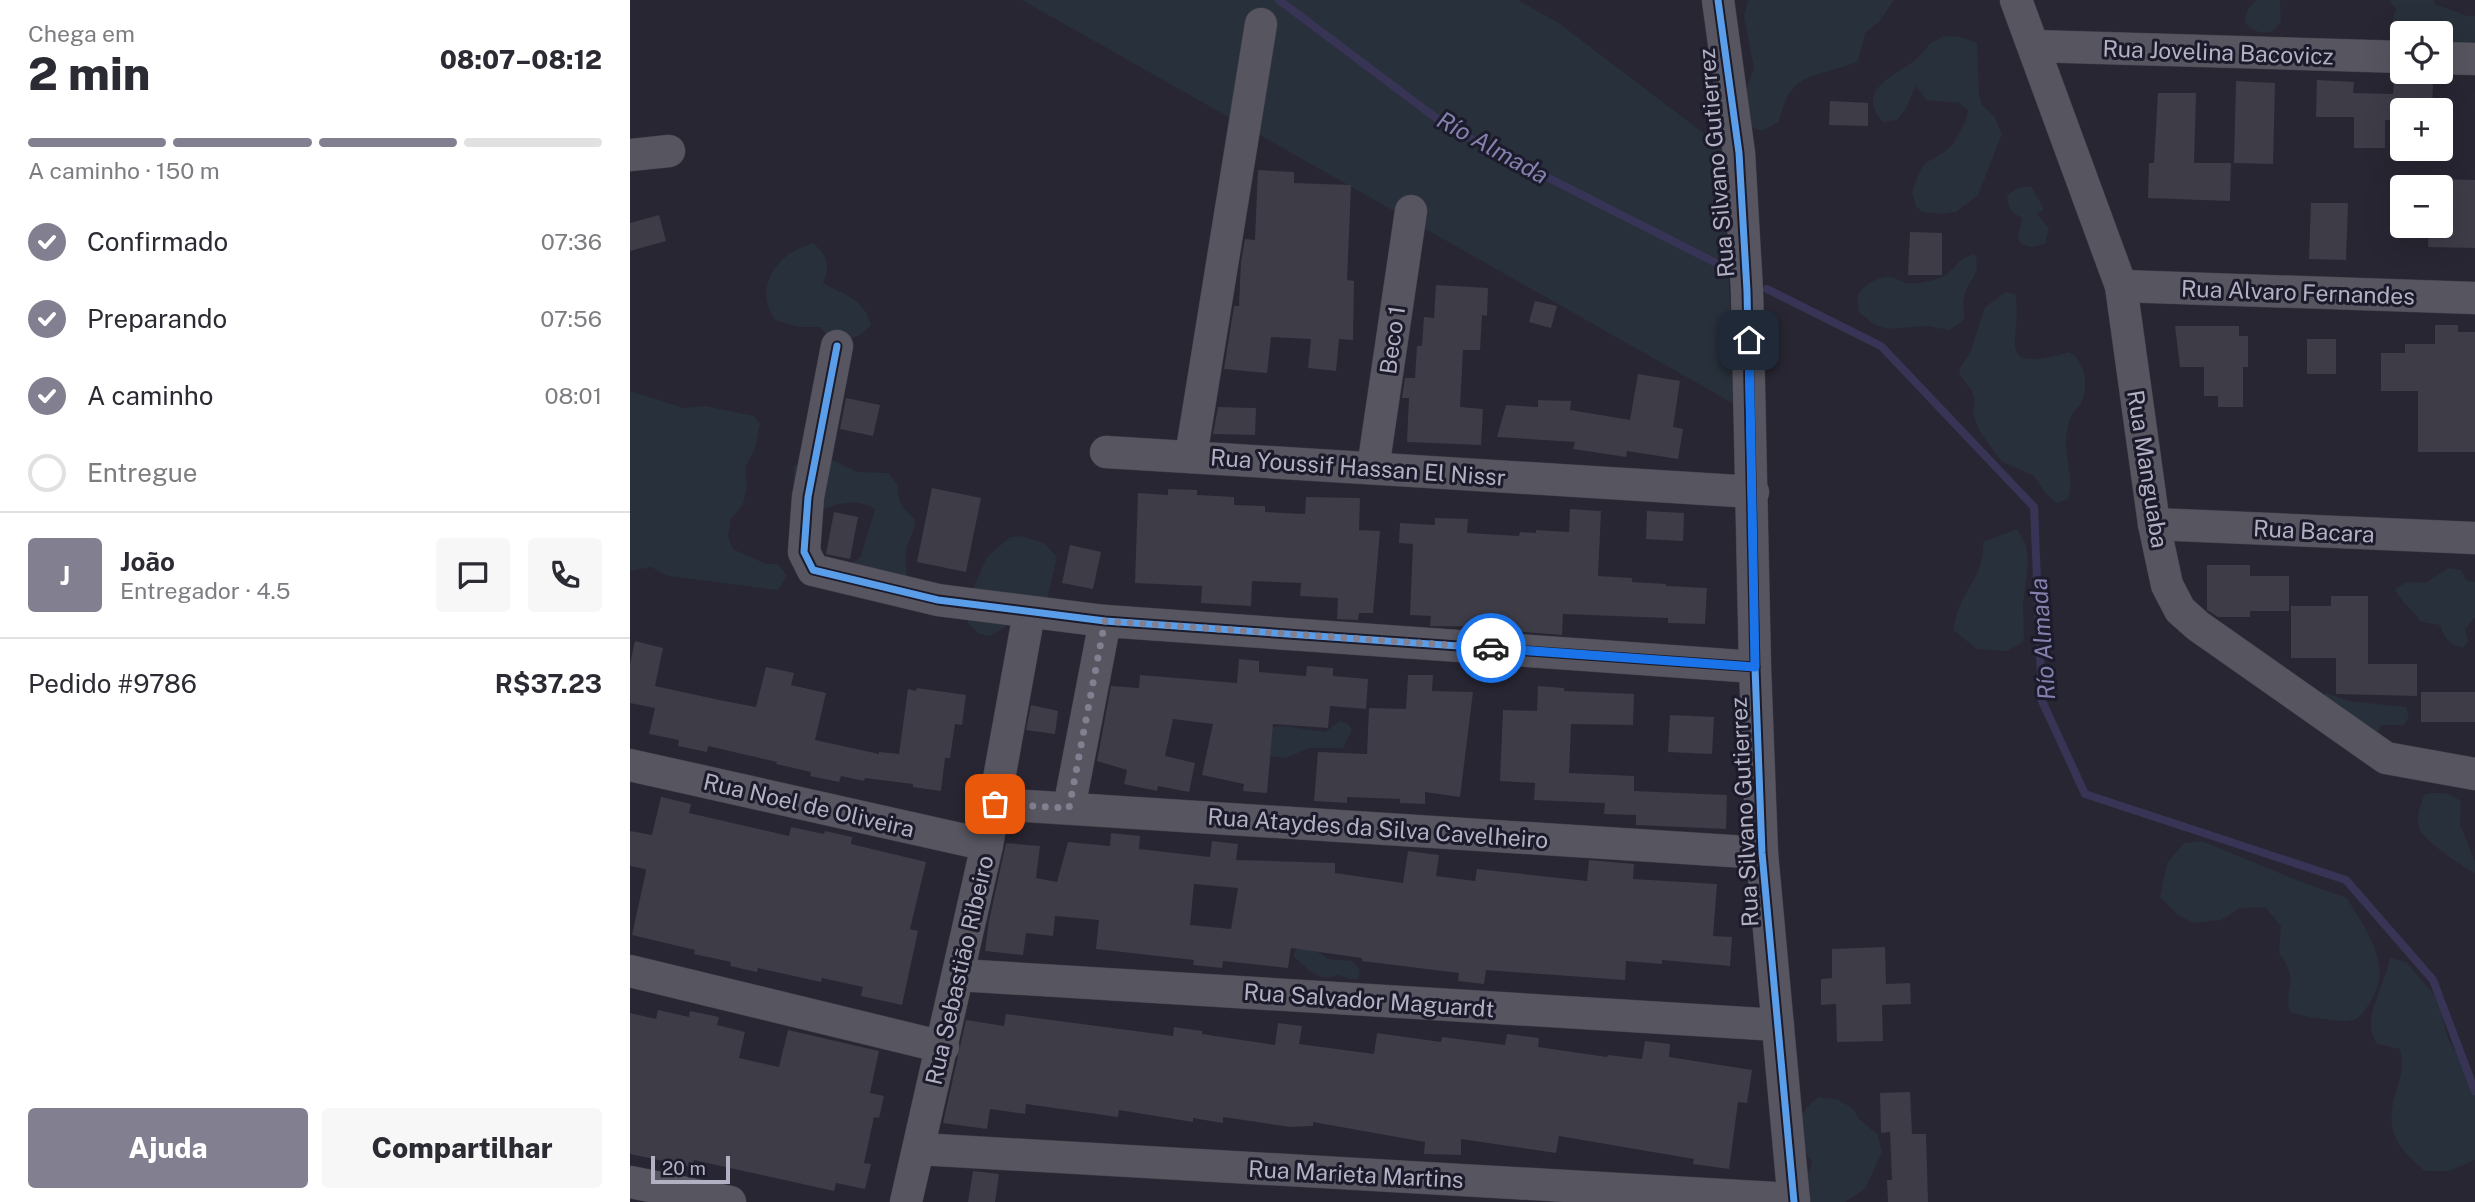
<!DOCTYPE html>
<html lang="pt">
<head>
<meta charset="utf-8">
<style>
	:root { --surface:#fff; --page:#f7f7f7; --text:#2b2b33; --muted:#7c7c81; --line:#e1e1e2; --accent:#828090 }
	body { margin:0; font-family:"Public Sans",sans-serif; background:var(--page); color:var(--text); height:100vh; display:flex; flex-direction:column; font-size:26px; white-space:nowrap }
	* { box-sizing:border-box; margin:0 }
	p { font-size:23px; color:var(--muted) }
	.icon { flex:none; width:38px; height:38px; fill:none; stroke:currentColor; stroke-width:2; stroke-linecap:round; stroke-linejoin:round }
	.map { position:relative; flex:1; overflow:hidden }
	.details { display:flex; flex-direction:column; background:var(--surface); width:630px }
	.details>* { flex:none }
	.controls { position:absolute; left:1760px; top:21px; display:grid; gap:14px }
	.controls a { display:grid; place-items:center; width:63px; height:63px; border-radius:7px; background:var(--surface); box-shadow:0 7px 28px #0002; font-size:35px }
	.scale { position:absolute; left:21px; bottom:18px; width:79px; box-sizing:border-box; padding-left:7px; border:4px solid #b2b0c3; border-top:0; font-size:19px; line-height:24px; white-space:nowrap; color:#b2b0c3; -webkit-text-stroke:5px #1c1b2b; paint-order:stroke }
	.pin { position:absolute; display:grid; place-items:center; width:60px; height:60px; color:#fff; margin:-30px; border-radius:14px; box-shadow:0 4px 10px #0006 }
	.courier { position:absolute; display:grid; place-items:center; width:70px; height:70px; margin:-35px; border:5px solid #1a73e8; border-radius:50%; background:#fff; color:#222; box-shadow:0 2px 9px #0007 }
	.overview em { font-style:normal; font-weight:800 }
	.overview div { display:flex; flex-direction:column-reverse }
	.overview { display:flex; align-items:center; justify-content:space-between; height:119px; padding:0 28px }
	h1 { font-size:46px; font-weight:800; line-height:52px }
	.bar { display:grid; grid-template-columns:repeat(4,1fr); gap:10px 7px; align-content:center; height:84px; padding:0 28px }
	.bar i { height:9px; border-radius:5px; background:var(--line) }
	.bar .selected { background:var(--accent) }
	.bar p { grid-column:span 4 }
	.line { display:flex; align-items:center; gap:18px; padding:0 28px; border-top:2px solid var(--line) }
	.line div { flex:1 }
	.round { display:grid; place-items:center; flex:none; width:74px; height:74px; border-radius:7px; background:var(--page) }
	ol { padding:0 28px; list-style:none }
	li { display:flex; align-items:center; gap:21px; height:77px }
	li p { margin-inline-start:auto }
	li .icon { padding:7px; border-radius:50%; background:var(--accent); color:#fff; stroke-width:4 }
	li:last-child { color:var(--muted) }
	li i { width:38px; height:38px; border:4px solid var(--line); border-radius:50% }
	.primary-button { display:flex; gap:14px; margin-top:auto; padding:14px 28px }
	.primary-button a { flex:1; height:80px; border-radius:7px; background:var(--accent); color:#fff; font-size:28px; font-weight:800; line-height:80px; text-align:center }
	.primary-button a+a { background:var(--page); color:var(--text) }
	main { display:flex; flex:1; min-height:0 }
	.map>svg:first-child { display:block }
	.green { fill:#28303b }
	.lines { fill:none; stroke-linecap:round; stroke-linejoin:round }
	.stream { stroke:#373456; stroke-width:8 }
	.building { fill:#3d3c47; fill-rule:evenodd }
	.minor-casing { stroke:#424149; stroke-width:33 }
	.minor { stroke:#575660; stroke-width:32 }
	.cycleway-casing { stroke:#1c1b2b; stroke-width:11 }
	.cycleway { stroke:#5a9eea; stroke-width:7 }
	.done { stroke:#828090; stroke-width:7; stroke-dasharray:0 12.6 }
	.route { stroke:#1a73e8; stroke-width:9 }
	.labels { text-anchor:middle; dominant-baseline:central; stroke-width:6; stroke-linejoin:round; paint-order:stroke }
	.street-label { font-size:23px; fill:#b2b0c3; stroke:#1c1b2b }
	.water-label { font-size:24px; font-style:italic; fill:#8581ae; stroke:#1c1b2b }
</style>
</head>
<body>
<main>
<section class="details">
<div class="overview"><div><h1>2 min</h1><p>Chega em</p></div><em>08:07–08:12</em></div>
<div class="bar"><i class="selected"></i><i class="selected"></i><i class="selected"></i><i></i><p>A caminho · 150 m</p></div>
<ol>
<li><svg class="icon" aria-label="check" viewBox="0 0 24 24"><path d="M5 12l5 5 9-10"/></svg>Confirmado<p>07:36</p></li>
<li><svg class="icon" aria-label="check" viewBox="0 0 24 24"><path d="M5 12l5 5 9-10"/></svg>Preparando<p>07:56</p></li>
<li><svg class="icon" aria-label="check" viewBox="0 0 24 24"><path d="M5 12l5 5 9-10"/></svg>A caminho<p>08:01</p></li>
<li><i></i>Entregue</li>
</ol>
<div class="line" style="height:126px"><b class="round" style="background:var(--accent);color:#fff">J</b><div><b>João</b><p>Entregador · 4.5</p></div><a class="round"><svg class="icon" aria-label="chat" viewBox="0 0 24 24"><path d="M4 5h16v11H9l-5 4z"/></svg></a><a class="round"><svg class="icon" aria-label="phone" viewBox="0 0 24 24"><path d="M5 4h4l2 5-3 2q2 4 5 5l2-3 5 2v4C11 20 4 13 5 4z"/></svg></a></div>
<div class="line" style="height:91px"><div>Pedido #9786</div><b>R$37.23</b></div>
<div class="primary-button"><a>Ajuda</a><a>Compartilhar</a></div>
</section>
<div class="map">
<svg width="1845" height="1202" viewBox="0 0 1845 1202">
	<rect width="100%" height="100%" fill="#282632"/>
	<g class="green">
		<polygon points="392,0 888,0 930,24 1093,148 1104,404"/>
		<path d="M1118 0H1264L1249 22 1235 33 1228 61C1185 80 1162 67 1149 122L1132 131 1122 127 1115 91 1124 69 1114 16Z"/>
		<path d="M1626 0H1650L1651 22 1642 32C1629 35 1607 27 1618 10 1620 6 1623 4 1626 0Z"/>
		<polygon points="1759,0 1803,0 1805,4 1838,16 1845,16 1845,52 1811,47 1811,33 1773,33 1773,50 1766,46 1759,33 1766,9"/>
		<path d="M1314 36 1330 37 1347 43 1349 94 1352 105 1364 116 1372 134 1348 195 1326 212 1312 214 1292 212 1286 206 1282 193 1288 176 1295 163 1313 153 1323 144 1336 121 1338 110 1329 103 1296 100 1286 86 1276 108 1267 120 1253 122C1225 91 1262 77 1284 61 1291 56 1294 49 1299 45 1303 41 1310 39 1314 36Z"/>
		<path d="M1401 186 1414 209 1407 214 1419 228 1415 244 1401 247 1391 244 1388 237 1392 218C1381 212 1378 208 1377 196L1387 188Z"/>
		<path d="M183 243C198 256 201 265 193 283 214 295 235 299 241 325 228 340 218 340 198 337L190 327H169L145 320C128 296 137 268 162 252 168 248 176 246 183 243Z"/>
		<path d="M1345 254C1352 276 1338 279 1334 297 1330 316 1344 316 1319 330L1297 326 1258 329 1245 325 1229 312C1229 307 1226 300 1228 296 1231 285 1250 276 1260 277 1266 277 1271 282 1276 283 1284 285 1301 281 1309 278 1325 273 1327 257 1345 254Z"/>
		<path d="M1376 292 1385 294C1395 339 1358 375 1440 352 1455 363 1459 383 1452 401 1450 406 1449 405 1446 409 1438 419 1437 428 1436 440 1435 461 1445 478 1438 499L1427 503 1416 494 1404 476 1371 461 1350 432 1343 414 1345 402 1342 391 1329 374 1330 368 1340 353 1355 307Z"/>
		<polygon points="0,391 54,408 75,406 124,416 130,424 125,449 115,467 117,485 113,504 101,519 98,536 103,549 136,564 148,564 157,576 148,590 38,576 21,567 0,571"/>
		<path d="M182 456 202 460 227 472 258 473 268 485C267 502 272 508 285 519 285 533 277 540 276 553 274 569 280 582 277 600L266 607 216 591 208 565 225 562 231 556 245 509C228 498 207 503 189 511L163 498 164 466Z"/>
		<path d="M1387 529 1396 545 1398 564 1393 604 1394 641 1378 651 1347 649 1323 630C1325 621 1327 611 1331 603 1341 583 1355 567 1353 542Z"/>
		<polygon points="390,536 414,543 427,557 417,600 361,636 349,634 338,623 338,600 357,557 380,537"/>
		<path d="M1819 568 1831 570 1836 580 1845 582V617L1835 629 1838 641 1834 647C1820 647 1814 637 1810 625L1791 622C1784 610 1772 603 1765 590 1774 580 1783 582 1795 583Z"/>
		<polygon points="1696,693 1718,701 1776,707 1779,716 1774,725 1752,725 1741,740 1691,698"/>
		<polygon points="710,721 718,724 722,730 713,748 679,748 656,758 639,756 634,728 656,726 695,732"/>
		<path d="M1801 793H1817L1831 801 1830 825 1845 861V873C1832 866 1799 844 1792 833 1784 822 1790 806 1794 795Z"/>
		<path d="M1572 841 1669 881 1717 898C1729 919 1746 941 1749 966 1751 975 1748 989 1743 997 1730 1022 1723 1024 1696 1019 1682 1017 1674 1017 1660 1012 1653 984 1671 983 1649 953L1651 926 1635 907 1610 908 1591 920 1563 923 1547 914 1530 897 1537 863 1554 843Z"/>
		<path d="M679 946 698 959 722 961 730 970 728 979H719L708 975C688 984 678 968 663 956L666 949Z"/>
		<path d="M1760 958 1776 962 1807 998 1819 1041 1842 1078 1845 1094V1160L1819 1171H1795C1770 1151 1755 1132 1764 1099 1770 1078 1774 1071 1770 1049L1747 1044C1745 1039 1741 1033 1741 1028 1738 1012 1757 976 1760 958Z"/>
		<polygon points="1189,1097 1209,1100 1222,1108 1230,1120 1248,1135 1252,1152 1235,1189 1215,1202 1176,1202 1173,1181 1180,1171 1182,1161 1171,1147 1166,1121 1180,1104"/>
	</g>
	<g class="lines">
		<g class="stream">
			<polyline points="649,0 818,127 1094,267"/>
			<polyline points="1137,289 1251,346 1404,507 1412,701 1455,794 1716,880 1803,980 1845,1091"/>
		</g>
	</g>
	<g class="building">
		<polygon points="1687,80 1724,82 1723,93 1763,94 1764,83 1803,84 1802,110 1773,110 1773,120 1755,120 1755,148 1724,148 1724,117 1686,117"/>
		<polygon points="1606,81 1645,83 1643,164 1604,163"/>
		<polygon points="1528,93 1566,93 1564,163 1601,163 1600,201 1518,198 1519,163 1524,163"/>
		<polygon points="1200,101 1238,103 1238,126 1199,125"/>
		<polygon points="628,170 664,172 664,183 721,185 717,280 724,281 723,340 709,339 706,371 678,368 681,339 641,337 637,373 594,369 604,306 609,306 611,262 615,239 625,240"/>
		<polygon points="1803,179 1845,180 1845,248 1798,247 1799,226 1811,226 1811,187 1803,187"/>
		<polygon points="1681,203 1718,203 1716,260 1679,259"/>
		<polygon points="29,215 36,241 0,251 0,223"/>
		<polygon points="1280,232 1312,233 1312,275 1278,275"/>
		<polygon points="806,285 858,288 857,316 852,315 850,350 833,350 830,407 853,409 851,445 777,442 779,398 772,398 775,378 785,378 787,346 792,346 794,317 804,318"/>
		<polygon points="905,301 927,306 921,328 899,322"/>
		<polygon points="1805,325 1828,325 1828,332 1845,332 1845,452 1788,452 1788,391 1751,391 1751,353 1775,353 1775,344 1805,344"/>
		<polygon points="1545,326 1609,326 1609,336 1618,336 1618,367 1613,367 1613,407 1588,407 1588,396 1574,396 1574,367 1550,367"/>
		<rect x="1677" y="339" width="29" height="35"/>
		<polygon points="1008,374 1050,381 1043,427 1053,429 1048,459 997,451 996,457 943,449 945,442 867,437 876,405 908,407 908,400 941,401 940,410 1000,420"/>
		<polygon points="216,398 250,405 243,436 210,429"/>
		<polygon points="588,407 626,408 625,435 583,434"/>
		<polygon points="302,488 351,498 336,572 287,562"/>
		<polygon points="538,489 567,490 567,495 604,497 604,505 635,506 635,512 675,514 676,497 730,498 729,530 750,531 743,613 729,613 728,620 707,619 708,598 670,596 671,583 622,581 621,606 571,603 572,586 505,583 508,493 538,495"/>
		<polygon points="940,509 971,511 968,576 1002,578 1002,582 1036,584 1036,586 1077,588 1075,624 1038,623 1038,618 933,614 932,635 868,630 868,627 800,626 801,616 780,615 783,544 769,543 770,523 805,525 805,518 838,519 837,533 889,536 890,532 906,533 906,530 939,532"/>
		<polygon points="1017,511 1054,513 1053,541 1016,539"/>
		<polygon points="204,512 228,517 220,559 196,554"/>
		<polygon points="440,545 471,552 463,589 432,583"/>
		<polygon points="1577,565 1620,565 1620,576 1659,576 1659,611 1620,611 1620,617 1588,617 1577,610"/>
		<polygon points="1701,596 1738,596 1738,664 1787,664 1787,696 1706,694 1706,658 1661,658 1661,606 1701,606"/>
		<polygon points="5,641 33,648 25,686 94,701 126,707 136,667 164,673 161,685 196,693 185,740 249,754 249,752 269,754 278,689 286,691 287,688 336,695 332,725 325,724 320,758 315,758 311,791 283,787 283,784 235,778 234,781 211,776 209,782 180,776 181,772 146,764 147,762 78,746 77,752 48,746 49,740 19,734 25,708 0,703 0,664"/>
		<polygon points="609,659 629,661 629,672 676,676 677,666 703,668 703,676 738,679 736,709 700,706 698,728 643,724 637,793 613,791 614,784 572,775 583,724 543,719 535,756 565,763 559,792 528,786 527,791 494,784 497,770 467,761 481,686 509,688 510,675 607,683"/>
		<polygon points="778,675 803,675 802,691 843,692 830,797 795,792 795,804 770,803 770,799 717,797 717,803 684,801 688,752 737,754 739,708 776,709"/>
		<polygon points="908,686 934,688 934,691 1004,694 1003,725 941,724 939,773 1004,776 1004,791 1097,795 1096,829 1006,825 1006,815 974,814 975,803 904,800 905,783 870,781 873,710 907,711"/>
		<rect x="1791" y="692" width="54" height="30"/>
		<polygon points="401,705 428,711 425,734 396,730"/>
		<polygon points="1040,715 1084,717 1082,754 1038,752"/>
		<polygon points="31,797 61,804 59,813 159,836 161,827 194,834 195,831 222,837 221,844 296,862 280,929 288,931 272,1005 231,996 233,987 192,978 191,982 128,968 127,972 100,966 101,962 64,954 65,950 2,935 16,871 15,869 0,866 0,831 22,835"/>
		<path d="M481 833 510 836 509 849 580 857 582 841 608 844 606 860 705 863V873L773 883 778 851 809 855 806 876 845 881 847 869 957 881 959 860 1004 864 1003 879 1087 884 1083 936 1102 937 1100 966 1032 960V964L996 961 995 980 856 970 854 984 828 981 829 973 732 961V958L661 948 658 968 593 961 592 968 563 965 564 960 466 949 469 920 425 916 423 936 396 933 393 955 355 951 359 921 376 843 410 846 406 878 427 882 438 842 480 846ZM564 884 608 888 601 929 560 925Z"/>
		<polygon points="1255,947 1256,984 1280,983 1281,1004 1252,1005 1253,1041 1207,1042 1206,1004 1191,1005 1191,979 1202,978 1202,949"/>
		<polygon points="28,1010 59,1017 60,1011 89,1017 87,1025 115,1032 109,1058 149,1067 158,1030 249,1051 240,1093 254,1096 249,1118 244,1117 234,1163 241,1164 235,1189 206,1183 204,1191 64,1160 62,1167 0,1154 0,1013 26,1019"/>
		<polygon points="376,1014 543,1036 544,1027 572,1031 572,1034 645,1045 648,1023 672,1026 669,1044 744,1054 747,1033 811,1042 812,1037 875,1045 877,1034 909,1038 908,1047 977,1057 978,1055 1012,1059 1015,1041 1040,1044 1039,1057 1122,1070 1117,1103 1108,1102 1099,1169 1063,1164 1064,1159 929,1136 926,1153 831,1139 831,1155 794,1154 795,1142 683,1122 683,1126 660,1127 593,1117 593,1123 563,1118 563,1122 489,1110 488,1117 396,1104 395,1114 360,1109 357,1129 313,1123 336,1020 374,1026"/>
		<polygon points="1280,1092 1282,1134 1296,1134 1298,1202 1258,1202 1257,1180 1262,1180 1260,1132 1251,1133 1250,1093"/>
		<polygon points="343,1171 369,1174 365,1202 338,1202"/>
	</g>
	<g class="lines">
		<defs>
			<g id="minor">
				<polyline points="1088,0 1109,153 1117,291 1125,667 1132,853 1164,1202"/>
				<polyline points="1386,0 1491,286 1524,524 1537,585 1550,610 1568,626 1756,758 1845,774"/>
				<polyline points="1404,46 1773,57"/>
				<polyline points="1811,58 1845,59"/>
				<polyline points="0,155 39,151"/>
				<polyline points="1491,286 1845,298"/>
				<polyline points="207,346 178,497 174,552 183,570 308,600 475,621 1125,667"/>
				<polyline points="476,452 1123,492"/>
				<polyline points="561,456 631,24"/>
				<polyline points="743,468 781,211"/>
				<polyline points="1524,524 1845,538"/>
				<polyline points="0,765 357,845"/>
				<polyline points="365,804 1132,853"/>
				<polyline points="439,808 475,621"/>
				<polyline points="0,971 313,1047"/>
				<polyline points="329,975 1148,1025"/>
				<polyline points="289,1149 1164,1199"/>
				<polyline points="0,1182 100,1202"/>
				<polyline points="276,1202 357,845 399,613"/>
			</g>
		</defs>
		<use href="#minor" class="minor-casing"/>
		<use href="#minor" class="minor"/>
		<defs>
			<g id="cycleway">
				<polyline points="1088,0 1109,153 1117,291 1125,667 1132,853 1164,1202"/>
				<polyline points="207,346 178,497 174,552 183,570 308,600 475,621 1125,667"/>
			</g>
		</defs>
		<use href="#cycleway" class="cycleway-casing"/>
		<use href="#cycleway" class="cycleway"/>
	</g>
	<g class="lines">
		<polyline class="done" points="365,804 439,808 475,621 861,648"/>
		<polyline class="route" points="861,648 1125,667 1119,340"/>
	</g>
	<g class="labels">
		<g class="street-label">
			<text transform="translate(1588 52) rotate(2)">Rua Jovelina Bacovicz</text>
			<text transform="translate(1086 163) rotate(-95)">Rua Silvano Gutierrez</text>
			<text transform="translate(1668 292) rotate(2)">Rua Alvaro Fernandes</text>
			<text transform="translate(762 340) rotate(-82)">Beco 1</text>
			<text transform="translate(728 467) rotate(4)">Rua Youssif Hassan El Nissr</text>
			<text transform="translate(1518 469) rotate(81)">Rua Manguaba</text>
			<text transform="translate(1684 531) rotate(3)">Rua Bacara</text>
			<text transform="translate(179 805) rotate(13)">Rua Noel de Oliveira</text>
			<text transform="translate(1114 812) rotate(-93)">Rua Silvano Gutierrez</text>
			<text transform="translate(748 828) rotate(4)">Rua Ataydes da Silva Cavelheiro</text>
			<text transform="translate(329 970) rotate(-77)">Rua Sebastião Ribeiro</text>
			<text transform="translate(739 1000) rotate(4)">Rua Salvador Maguardt</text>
			<text transform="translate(726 1174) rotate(3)">Rua Marieta Martins</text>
		</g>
		<g class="water-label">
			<text transform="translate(863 147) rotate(29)">Río Almada</text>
			<text transform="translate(1412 639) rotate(-94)">Río Almada</text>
		</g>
	</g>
</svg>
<div class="controls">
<a><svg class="icon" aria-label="locate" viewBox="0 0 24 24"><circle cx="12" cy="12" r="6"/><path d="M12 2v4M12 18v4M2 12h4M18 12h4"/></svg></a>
<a>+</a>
<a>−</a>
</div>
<div class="scale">20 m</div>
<div class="pin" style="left:365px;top:804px;background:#ea580c"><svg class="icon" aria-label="bag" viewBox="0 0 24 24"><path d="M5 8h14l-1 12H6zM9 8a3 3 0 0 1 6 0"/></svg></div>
<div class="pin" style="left:1119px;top:340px;background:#1f2937"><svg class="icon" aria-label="home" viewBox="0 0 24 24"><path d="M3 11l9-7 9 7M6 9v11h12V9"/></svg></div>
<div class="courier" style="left:861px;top:648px"><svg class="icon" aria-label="car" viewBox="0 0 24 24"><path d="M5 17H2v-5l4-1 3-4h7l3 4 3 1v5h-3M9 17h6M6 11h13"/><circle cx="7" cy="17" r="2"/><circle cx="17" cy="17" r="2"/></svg></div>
</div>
</main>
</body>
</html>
